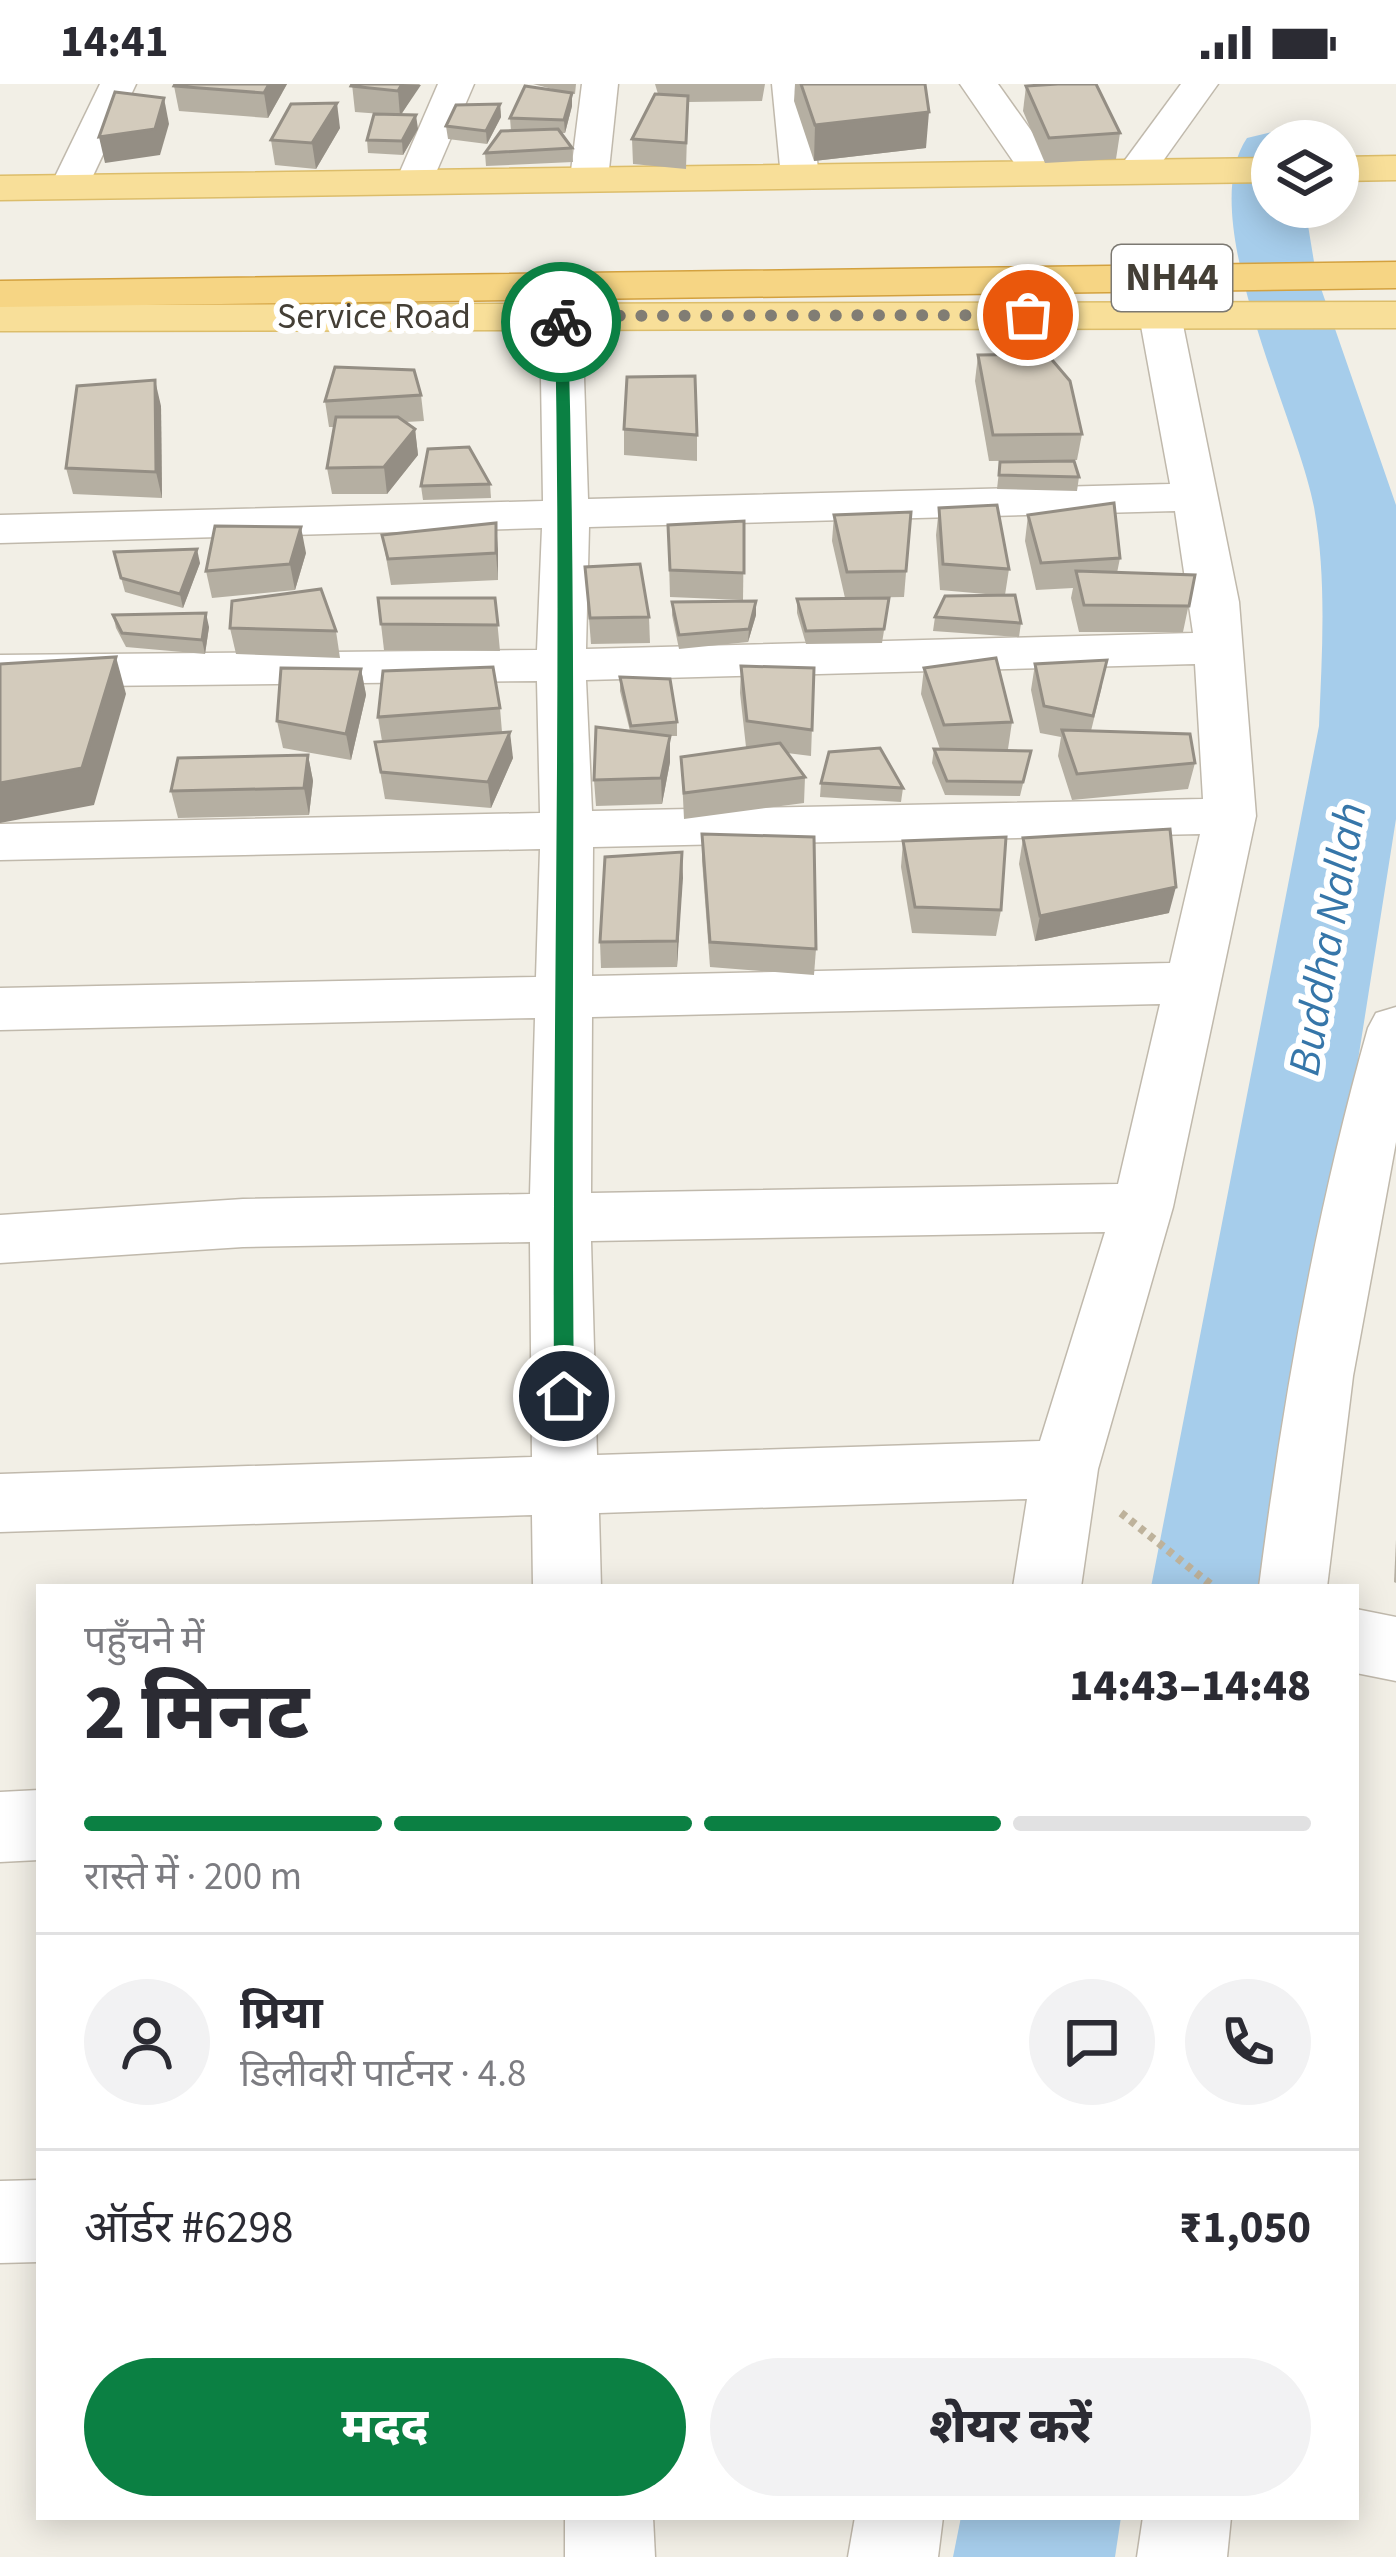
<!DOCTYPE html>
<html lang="hi">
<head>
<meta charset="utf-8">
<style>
	:root { --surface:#fff; --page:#f2f2f3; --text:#2b2b33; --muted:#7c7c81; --line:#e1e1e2; --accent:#0b8043 }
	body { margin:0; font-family:"Source Sans 3","Noto Sans Devanagari",sans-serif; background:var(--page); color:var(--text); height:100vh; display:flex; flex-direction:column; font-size:45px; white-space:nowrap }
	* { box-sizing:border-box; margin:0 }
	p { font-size:39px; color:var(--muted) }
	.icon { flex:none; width:66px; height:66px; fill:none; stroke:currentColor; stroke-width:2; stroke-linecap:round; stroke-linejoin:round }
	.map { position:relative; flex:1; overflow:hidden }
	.details { position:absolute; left:36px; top:1500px; width:1323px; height:936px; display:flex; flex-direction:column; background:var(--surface); border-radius:0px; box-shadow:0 6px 30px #0003 }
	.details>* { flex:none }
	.fabs { position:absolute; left:1251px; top:36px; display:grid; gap:24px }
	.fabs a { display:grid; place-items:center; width:108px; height:108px; border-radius:50%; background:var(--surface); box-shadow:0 6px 30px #0003; font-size:60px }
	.pin { position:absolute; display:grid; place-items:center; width:102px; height:102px; color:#fff; margin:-51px; border:6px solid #fff; border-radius:50%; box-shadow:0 3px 12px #0007 }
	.courier { position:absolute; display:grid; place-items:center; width:120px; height:120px; margin:-60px; border:9px solid #0b8043; border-radius:50%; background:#fff; color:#222; box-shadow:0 3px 15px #0007 }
	.head em { font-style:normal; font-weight:800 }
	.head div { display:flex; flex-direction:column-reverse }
	.head { display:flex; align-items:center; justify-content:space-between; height:204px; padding:0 48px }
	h1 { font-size:78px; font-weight:800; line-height:90px }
	.bar { display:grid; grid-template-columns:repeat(4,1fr); gap:18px 12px; align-content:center; height:144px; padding:0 48px }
	.bar i { height:15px; border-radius:9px; background:var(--line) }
	.bar .selected { background:var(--accent) }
	.bar p { grid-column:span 4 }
	.line { display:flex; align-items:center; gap:30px; padding:0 48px; border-top:3px solid var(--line) }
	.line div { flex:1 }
	.round { display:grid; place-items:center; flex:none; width:126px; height:126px; border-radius:63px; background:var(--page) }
	.button { display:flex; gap:24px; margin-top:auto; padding:24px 48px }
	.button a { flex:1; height:138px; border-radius:72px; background:var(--accent); color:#fff; font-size:48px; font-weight:800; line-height:138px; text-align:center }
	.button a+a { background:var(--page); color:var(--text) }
	.status { display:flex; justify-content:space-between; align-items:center; height:84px; padding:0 60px; background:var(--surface); direction:ltr }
	.status svg { height:33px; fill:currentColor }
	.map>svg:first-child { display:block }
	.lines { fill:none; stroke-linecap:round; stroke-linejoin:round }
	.river { fill:#a6cdeb; fill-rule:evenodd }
	.minor-casing { stroke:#c0b9ac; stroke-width:3 }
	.tertiary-casing { stroke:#c0b9ac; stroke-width:3 }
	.primary-casing { stroke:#dcbd6a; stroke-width:3 }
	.trunk-casing { stroke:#d3a13f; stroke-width:3 }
	.path { stroke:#beb29b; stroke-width:8; stroke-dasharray:6 6; stroke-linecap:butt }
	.minor { fill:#fff; fill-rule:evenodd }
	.tertiary { fill:#fff; fill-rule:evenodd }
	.primary { fill:#f8df99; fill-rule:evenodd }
	.trunk { fill:#f6d584; fill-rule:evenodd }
	.wall { fill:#b5afa2 }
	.shaded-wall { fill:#948e84 }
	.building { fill:#d3cbbc; stroke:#948e84; stroke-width:3 }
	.route { fill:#0b8043 }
	.done { stroke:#817d74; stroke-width:12; stroke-dasharray:0 21.6 }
	.labels { text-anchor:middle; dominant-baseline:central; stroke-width:12; stroke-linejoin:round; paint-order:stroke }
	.far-street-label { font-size:36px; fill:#443f36; stroke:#fff }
	.shield { fill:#fff; stroke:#7c7972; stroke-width:3 }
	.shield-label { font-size:39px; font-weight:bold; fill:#443f36 }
	.water-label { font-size:45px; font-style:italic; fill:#3676a9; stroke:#fff }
</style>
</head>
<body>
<div class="status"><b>14:41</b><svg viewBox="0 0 49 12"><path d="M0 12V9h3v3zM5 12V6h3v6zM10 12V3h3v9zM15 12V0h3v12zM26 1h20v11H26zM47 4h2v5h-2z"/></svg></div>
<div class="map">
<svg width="1396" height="2473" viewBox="0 0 1396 2473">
	<rect width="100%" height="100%" fill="#f2efe6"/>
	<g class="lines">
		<g class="river">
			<path d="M1272 48 1298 57H1272V123H1305L1316 190 1396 421V735L1275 1503H1151L1319 642C1322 569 1327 495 1314 423 1297 333 1193 133 1247 54Z"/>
			<polygon points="961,2433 1121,2433 1115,2473 953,2473"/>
		</g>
		<defs>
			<g id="minor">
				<polygon points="100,0 136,0 84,111 56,111 50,103"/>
				<polygon points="438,0 474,0 429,105 401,105 396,97"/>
				<polygon points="582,0 618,0 608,95 589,107 570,95"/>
				<polygon points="772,0 808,0 819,93 814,101 786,101 781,93"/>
				<polygon points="1181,0 1218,0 1150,95 1122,95 1117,87"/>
				<path d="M1160 218 1175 222 1181 231 1239 518 1256 732 1173 1123 1098 1385 1081 1503H1013L1027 1415 599 1429 601 1503H533L532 1431 0 1448V1390L532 1373 530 1158 243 1163 0 1179V1131L243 1115 530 1110 535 934 0 946V904L536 893 540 765 0 776V740L540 729 537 597 0 603V571L537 566 542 444 0 459V431L543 417 540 232 546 223H576L582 232 588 415 1170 400 1139 231 1145 222ZM1175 427 1193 549 586 565 589 443ZM1195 580 1203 715 592 727 586 596ZM1200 750 1170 879 592 892 593 763ZM1160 920 1118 1100 591 1109 592 933ZM1105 1148 1040 1357 597 1371 591 1157Z"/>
				<path d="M1396 923V1058L1353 1292 1327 1503H1259C1283 1314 1316 1128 1368 944L1376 929Z"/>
				<polygon points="1356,1525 1396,1533 1396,1597 1356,1589"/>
				<polygon points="39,1706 39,1776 0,1778 0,1708"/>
				<polygon points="39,2096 39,2178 0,2179 0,2097"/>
				<polygon points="565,2433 653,2433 655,2473 565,2473"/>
				<polygon points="855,2433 943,2433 938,2473 848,2473"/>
				<polygon points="1143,2433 1231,2433 1227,2473 1137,2473"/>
			</g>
			<polygon id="tertiary" points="960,0 998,0 1062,90 1056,99 1028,99"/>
			<g id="primary">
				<polygon points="1396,72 1396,96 1338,97 1338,73"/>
				<polygon points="1272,74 1272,98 0,116 0,92"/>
				<polygon points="1396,218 1396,244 0,247 0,221"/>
			</g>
			<polygon id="trunk" points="1396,178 1396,204 0,223 0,197"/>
		</defs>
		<use href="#minor" class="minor-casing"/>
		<use href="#tertiary" class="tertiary-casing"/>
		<use href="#primary" class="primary-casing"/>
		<use href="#trunk" class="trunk-casing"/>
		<polyline class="path" points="1121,1429 1214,1503"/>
		<use href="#minor" class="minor"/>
		<use href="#tertiary" class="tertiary"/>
		<use href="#primary" class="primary"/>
		<use href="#trunk" class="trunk"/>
	</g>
	<g class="wall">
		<polygon points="287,0 268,34 179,27 174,2"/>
		<polygon points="352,0 420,0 401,31 418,45 403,71 368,69 367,56 382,30 355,28"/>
		<polygon points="533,0 576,0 575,10 572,10 572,22 565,49 561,49 572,64 573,78 486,82 485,69 511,47 510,34 564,8"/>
		<polygon points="655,0 765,0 762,17 688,18 686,85 633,80 632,55 658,10"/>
		<polygon points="795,0 925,0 926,64 814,77 794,17"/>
		<polygon points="1026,2 1120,49 1116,75 1045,79 1023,27"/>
		<polygon points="500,20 501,33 487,60 448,55 446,42"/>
		<polygon points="340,44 316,85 275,81 271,56"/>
		<polygon points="978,271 1082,350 1077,376 989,377 975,297"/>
		<polygon points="421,311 424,337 406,338 415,345 418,371 387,410 332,410 327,384 334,343 329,343 325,317"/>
		<polygon points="161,322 162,414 73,410 66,384"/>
		<polygon points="624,345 697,351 697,377 624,371"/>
		<polygon points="1000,378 1079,393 1077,407 997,405"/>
		<polygon points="490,400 491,414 423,416 421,402"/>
		<polygon points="939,424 1009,485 1005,511 1021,539 1019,553 933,547 935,533 997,511 940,506 936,451"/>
		<polygon points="911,428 904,513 845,514 832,457 834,431"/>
		<polygon points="1028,431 1120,474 1117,489 1195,491 1183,548 1079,548 1071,514 1073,504 1036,506 1025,457"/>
		<polygon points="744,437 743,516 670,513 668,441"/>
		<polygon points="496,439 498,496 391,501 382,451"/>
		<polygon points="114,468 200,479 183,524 125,508"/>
		<polygon points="306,469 295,506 212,514 206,487"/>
		<polygon points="585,483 649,533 650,559 591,560"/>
		<polygon points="495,514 500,567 384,566 381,540"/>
		<polygon points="797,515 887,528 882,559 806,560 797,529"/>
		<polygon points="672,518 756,531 748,558 679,565 672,531"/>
		<polygon points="113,531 209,543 205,570 126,563 116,544"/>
		<polygon points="230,544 336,547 340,574 236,570"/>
		<polygon points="1035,580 1102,602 1091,647 1195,679 1188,705 1072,716 1058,672 1061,653 1040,649 1031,606"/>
		<polygon points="741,582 814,584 811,672 787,669 805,693 804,719 684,735 681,673 746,663 740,609"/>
		<polygon points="924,584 1012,638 1008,665 980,666 1031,667 1020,712 945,711 932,679 934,665 940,665 921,610"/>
		<polygon points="361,585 366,611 351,676 283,664 277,637"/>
		<polygon points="620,593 677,638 677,652 670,652 670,678 662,720 596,722 594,696 630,647 620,607"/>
		<polygon points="500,624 502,648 513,674 491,724 385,715 375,658 382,657 378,633"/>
		<polygon points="308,671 313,697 309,731 178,734 171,707"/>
		<polygon points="821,699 903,704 901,718 820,713"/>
		<polygon points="702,750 816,865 814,891 710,883 702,776"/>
		<polygon points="1023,754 1169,829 1035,857 1019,780"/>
		<polygon points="903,757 1001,826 996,852 912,849 901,783"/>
		<polygon points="682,768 677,883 601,884 600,858"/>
		<polygon points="1396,1456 1396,1499 1394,1498"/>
	</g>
	<g class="shaded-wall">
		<polygon points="269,0 287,0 268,34 264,9"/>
		<polygon points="402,0 421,1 400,32 398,7"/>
		<polygon points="572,9 572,22 565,49 564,36"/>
		<polygon points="164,14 169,40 160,71 105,79 99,53"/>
		<polygon points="337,19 340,44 316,85 312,59"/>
		<polygon points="500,20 501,33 487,60 486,47"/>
		<polygon points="929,28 926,64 814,77 815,41"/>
		<polygon points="416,31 418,45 403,71 402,57"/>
		<polygon points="155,296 161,322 162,414 156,388"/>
		<polygon points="415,345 418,371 387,410 384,383"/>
		<polygon points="496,439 498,466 498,496 496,469"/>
		<polygon points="301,443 306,469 295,506 290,480"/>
		<polygon points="197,465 200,479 183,524 180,510"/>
		<polygon points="756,517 756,531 748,558 749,545"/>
		<polygon points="206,529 209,543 205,570 202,556"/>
		<polygon points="116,573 126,610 94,721 0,739 0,699"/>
		<polygon points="361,585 366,611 351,676 346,650"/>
		<polygon points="510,648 513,674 491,724 488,698"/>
		<polygon points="670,652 670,678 662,720 661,694"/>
		<polygon points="308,671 313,697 309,731 304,704"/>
		<polygon points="682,768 683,794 677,883 677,857"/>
		<polygon points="1176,803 1169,829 1035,857 1040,832"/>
	</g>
	<g class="building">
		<polygon points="175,0 269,0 264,9 174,2"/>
		<polygon points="352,0 402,0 398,7 351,2"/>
		<polygon points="801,0 925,0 929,28 815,41"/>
		<polygon points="1058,0 1096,0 1120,49 1049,54 1026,2"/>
		<polygon points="525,2 572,9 564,36 510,34"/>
		<polygon points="115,8 164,14 155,45 99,53"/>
		<polygon points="655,10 688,12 686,59 632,55"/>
		<polygon points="337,19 312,59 271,56 291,20"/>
		<polygon points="500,20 486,47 446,42 456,21"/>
		<polygon points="374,30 416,31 402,57 367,56"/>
		<polygon points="558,45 572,64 485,69 501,47"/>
		<polygon points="1047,270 1070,297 1082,350 993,351 978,271"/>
		<polygon points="335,283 414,286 421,311 325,317"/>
		<polygon points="695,292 697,351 624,345 627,293"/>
		<polygon points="155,296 156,388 66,384 77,302"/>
		<polygon points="336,333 398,333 415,345 384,383 327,384"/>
		<polygon points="469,363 490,400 421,402 428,365"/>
		<polygon points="1074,377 1079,393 999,391 1000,378"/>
		<polygon points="1114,419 1120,474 1041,479 1028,431"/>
		<polygon points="997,421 1009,485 943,480 939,424"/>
		<polygon points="911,428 906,487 847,488 834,431"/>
		<polygon points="744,437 744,489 670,486 668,441"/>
		<polygon points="496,439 496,469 388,475 382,451"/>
		<polygon points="215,442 301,443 290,480 206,487"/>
		<polygon points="197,465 180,510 121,494 114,468"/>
		<polygon points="640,480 649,533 590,534 585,483"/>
		<polygon points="1076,487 1195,491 1189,522 1084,521"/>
		<polygon points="321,505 336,547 230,544 232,517"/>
		<polygon points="1015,511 1021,539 935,533 945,512"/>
		<polygon points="378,514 495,514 498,541 381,540"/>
		<polygon points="889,514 884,545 806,547 797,515"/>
		<polygon points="756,517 749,545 679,551 672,518"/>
		<polygon points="206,529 202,556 122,549 113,531"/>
		<polygon points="116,573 82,684 0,699 0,580"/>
		<polygon points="996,574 1012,638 944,641 924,584"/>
		<polygon points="1107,576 1093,632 1044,622 1035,580"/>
		<polygon points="741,582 814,584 812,646 747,637"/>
		<polygon points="493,583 500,624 378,633 383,587"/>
		<polygon points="281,584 361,585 346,650 277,637"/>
		<polygon points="620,593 670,595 677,638 631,642"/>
		<polygon points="596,643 670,652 661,694 594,696"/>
		<polygon points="1062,646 1190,650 1195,679 1077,690"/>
		<polygon points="510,648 488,698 381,688 375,658"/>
		<polygon points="780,659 805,693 684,709 681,673"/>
		<polygon points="880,664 903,704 821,699 829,668"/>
		<polygon points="934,665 1031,667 1023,698 947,697"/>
		<polygon points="308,671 304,704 171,707 178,674"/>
		<polygon points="1170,745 1176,803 1040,832 1023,754"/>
		<polygon points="702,750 814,753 816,865 710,858"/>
		<polygon points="1006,753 1001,826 915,823 903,757"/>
		<polygon points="682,768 677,857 600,858 605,773"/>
	</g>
	<path class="route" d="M561 234 568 238C578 596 570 954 574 1312L564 1321 554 1312C552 954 562 596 555 238Z"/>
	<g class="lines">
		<polyline class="done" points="561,238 561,232 1028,231"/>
	</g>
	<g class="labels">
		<g class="far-street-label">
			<text x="374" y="232">Service Road</text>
		</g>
		<rect class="shield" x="1112" y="161" width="120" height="66" rx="9"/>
		<g class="shield-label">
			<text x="1172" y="194">NH44</text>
		</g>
		<g class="water-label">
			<text transform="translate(1328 855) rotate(-80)">Buddha Nallah</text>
		</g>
	</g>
</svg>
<div class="fabs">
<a><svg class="icon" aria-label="layers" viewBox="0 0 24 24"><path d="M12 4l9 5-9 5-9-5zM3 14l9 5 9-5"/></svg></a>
</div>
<div class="pin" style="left:1028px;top:231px;background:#ea580c"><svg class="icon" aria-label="bag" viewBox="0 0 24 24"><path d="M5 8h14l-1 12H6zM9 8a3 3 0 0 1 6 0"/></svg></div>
<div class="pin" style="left:564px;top:1312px;background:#1f2937"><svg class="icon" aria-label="home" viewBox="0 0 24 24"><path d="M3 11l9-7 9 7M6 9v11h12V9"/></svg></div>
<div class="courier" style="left:561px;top:238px"><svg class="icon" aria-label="bike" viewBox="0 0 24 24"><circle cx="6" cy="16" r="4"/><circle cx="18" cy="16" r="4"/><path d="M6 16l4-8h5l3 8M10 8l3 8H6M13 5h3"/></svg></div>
<section class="details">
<div class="head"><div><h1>2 मिनट</h1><p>पहुँचने में</p></div><em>14:43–14:48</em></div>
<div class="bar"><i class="selected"></i><i class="selected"></i><i class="selected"></i><i></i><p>रास्ते में · 200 m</p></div>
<div class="line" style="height:216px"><a class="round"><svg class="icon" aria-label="person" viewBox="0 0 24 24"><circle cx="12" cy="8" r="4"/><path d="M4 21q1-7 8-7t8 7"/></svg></a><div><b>प्रिया</b><p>डिलीवरी पार्टनर · 4.8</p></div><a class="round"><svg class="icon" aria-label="chat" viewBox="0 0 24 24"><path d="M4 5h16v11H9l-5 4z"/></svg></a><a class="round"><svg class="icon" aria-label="phone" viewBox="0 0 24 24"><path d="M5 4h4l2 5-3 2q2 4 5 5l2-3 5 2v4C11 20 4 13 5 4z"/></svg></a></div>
<div class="line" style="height:156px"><div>ऑर्डर #6298</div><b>₹1,050</b></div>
<div class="button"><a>मदद</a><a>शेयर करें</a></div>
</section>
</div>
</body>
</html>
